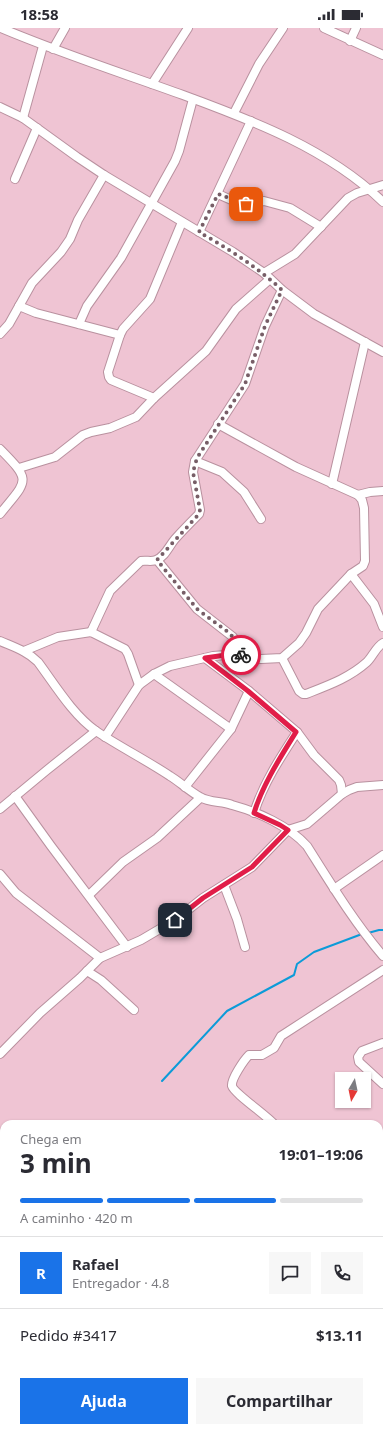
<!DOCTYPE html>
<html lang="pt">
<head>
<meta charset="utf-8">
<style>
	:root { --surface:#fff; --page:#f7f7f7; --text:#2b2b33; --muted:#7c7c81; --line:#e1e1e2; --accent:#1a73e8 }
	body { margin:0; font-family:"Noto Sans",sans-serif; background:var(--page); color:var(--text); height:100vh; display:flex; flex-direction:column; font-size:15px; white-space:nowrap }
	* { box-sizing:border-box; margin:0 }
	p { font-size:13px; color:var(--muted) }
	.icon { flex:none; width:22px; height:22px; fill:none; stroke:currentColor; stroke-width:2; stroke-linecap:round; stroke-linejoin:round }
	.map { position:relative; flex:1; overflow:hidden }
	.details { position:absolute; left:0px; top:1092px; width:383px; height:312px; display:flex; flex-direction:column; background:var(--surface); border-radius:12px 12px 0 0; box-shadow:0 1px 3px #0004 }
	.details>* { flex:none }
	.needle { width:26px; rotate:189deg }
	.buttons { position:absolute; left:335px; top:1044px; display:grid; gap:8px }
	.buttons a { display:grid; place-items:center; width:36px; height:36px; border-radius:0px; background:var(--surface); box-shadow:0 1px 3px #0004; font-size:20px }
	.pin { position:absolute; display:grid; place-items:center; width:34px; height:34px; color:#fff; margin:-17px; border-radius:8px; box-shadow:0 2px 6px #0006 }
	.courier { position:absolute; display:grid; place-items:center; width:40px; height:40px; margin:-20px; border:3px solid #e11d48; border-radius:50%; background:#fff; color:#222; box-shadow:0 1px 5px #0007 }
	.summary em { font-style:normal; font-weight:700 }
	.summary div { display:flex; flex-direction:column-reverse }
	.summary { display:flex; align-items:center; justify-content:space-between; height:68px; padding:0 20px }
	h1 { font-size:26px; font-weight:700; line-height:30px }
	.bar { display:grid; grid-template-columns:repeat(4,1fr); gap:6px 4px; align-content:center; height:48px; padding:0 20px }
	.bar i { height:5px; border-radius:3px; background:var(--line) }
	.bar .active { background:var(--accent) }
	.bar p { grid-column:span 4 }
	.line { display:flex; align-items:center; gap:10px; padding:0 20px; border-top:1px solid var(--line) }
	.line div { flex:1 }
	.round { display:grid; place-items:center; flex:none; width:42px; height:42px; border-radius:0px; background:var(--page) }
	.cta { display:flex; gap:8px; margin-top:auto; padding:8px 20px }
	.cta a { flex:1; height:46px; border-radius:0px; background:var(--accent); color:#fff; font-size:16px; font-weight:700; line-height:46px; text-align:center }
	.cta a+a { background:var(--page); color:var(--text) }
	.status { display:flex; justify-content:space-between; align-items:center; height:28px; padding:0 20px; background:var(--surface); direction:ltr }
	.status svg { height:11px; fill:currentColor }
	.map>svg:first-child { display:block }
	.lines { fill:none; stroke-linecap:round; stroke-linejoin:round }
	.stream { stroke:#0c9bd8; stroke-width:2 }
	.minor-casing { stroke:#b9919f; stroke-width:10 }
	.minor { stroke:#fff; stroke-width:8 }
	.done { stroke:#775e67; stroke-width:4; stroke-dasharray:0 7.2 }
	.route { stroke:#e11d48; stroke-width:5 }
</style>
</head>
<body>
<div class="status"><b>18:58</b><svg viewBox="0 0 49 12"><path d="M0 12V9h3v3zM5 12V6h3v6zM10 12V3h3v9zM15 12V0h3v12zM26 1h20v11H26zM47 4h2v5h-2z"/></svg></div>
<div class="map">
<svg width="383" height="1404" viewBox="0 0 383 1404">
	<rect width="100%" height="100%" fill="#efc4d3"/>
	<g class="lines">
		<g class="stream">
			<polyline points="368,905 379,902 383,902"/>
			<polyline points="162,1053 227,983 294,947 297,936 314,924 362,906"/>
		</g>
		<defs>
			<g id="minor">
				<path d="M1 0C60 25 122 45 183 67 254 93 328 121 383 174"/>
				<polyline points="324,0 383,27"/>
				<polyline points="350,13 356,0"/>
				<polyline points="53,21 65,0"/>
				<polyline points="152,56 188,0"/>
				<polyline points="0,79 23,90 77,129 104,147 233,224 264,245 282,262 314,286 383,324"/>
				<polyline points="234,85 259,36 283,0"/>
				<polyline points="23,90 43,18"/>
				<polyline points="15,151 37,100"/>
				<path d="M218 166C227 170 238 176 248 177 254 177 258 173 264 173L290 180 321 199"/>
				<polyline points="199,204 251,93"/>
				<polyline points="264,245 295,226 348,170 357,165 383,157"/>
				<polyline points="19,278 36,285 120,307"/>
				<polyline points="79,296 87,278 121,230 175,133 179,123 193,71"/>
				<polyline points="0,306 9,296 32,255 61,224 70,211 78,192 104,147"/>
				<polyline points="154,370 111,352 109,349 108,344 120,307 123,301 150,271 182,194"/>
				<path d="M0 421C33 454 27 452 0 486"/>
				<polyline points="195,433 222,444 244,464 261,491"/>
				<polyline points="19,440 55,429 83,407 91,404 110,400 136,389 154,370 206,323 236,281 270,251"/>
				<polyline points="332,456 365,314"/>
				<polyline points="358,467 370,464 383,463"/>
				<polyline points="157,532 197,581 233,609 241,628"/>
				<polyline points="351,546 374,576 383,599"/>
				<path d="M91 604 110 563 141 533C146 532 152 534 156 532 165 529 169 518 175 511 183 502 191 494 199 486L200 482 193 444 195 433 245 356 265 298 282 262"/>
				<path d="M0 613C14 619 27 623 38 634 55 657 73 687 96 703 120 719 146 732 170 748 180 754 189 763 200 769 210 775 222 773 232 777 258 784 289 798 307 818 331 856 354 894 383 928"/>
				<polyline points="24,623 58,609 91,604 125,621 128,626 139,657"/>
				<polyline points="205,630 249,663 297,704 314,727 339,752 341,757 342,766"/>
				<path d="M282 630 299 663 303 666H306C329 657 349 650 367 634 373 628 376 619 383 615"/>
				<polyline points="154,646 231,701"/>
				<polyline points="105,709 139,657 154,646 170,638 213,628 226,627 261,631 282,630 299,615 306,605 318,581 351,546 363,538 365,533 364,480 362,472 358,467 296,439 218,396"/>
				<polyline points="185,759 231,701 249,663"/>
				<polyline points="15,768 51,818 127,919"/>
				<polyline points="0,781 47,742 96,703"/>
				<path d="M254 785C263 756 280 730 297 704"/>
				<polyline points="0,846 16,865 100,930"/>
				<polyline points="224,857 237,891 245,919"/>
				<polyline points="334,861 383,827"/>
				<polyline points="89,867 123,834 157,810 200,770"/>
				<polyline points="87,943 101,952 134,982"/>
				<polyline points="383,1015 362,1023 358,1029 359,1034 383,1056"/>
				<polyline points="0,1026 40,985 80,950 100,930 141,912 175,892 203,870 252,839 288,802 307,796 342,766 349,762 357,759 383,757"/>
				<path d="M274 1096C266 1087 234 1065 232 1058 231 1051 244 1032 249 1027H262L274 1020 281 1008 383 942"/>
				<polyline points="379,1131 383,1127"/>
				<polyline points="379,1183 383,1186"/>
				<polyline points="379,1232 383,1223"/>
				<polyline points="212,1400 212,1404"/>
				<polyline points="131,1404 133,1400"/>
				<polyline points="271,1404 286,1400"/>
				<polyline points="343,1404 343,1400"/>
			</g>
		</defs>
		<use href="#minor" class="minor-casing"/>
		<use href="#minor" class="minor"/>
	</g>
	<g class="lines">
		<path class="done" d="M241 627 233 609 228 604 197 581 157 532 199 486 200 482 193 444 197 430 245 356 265 298 282 262C257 239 229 221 199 204L218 166 246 176"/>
		<path class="route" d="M175 892 203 870 252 839 288 802 280 797 254 785C263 756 280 730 296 704L248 663 205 630 226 627H241"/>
	</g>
</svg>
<div class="buttons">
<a><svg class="needle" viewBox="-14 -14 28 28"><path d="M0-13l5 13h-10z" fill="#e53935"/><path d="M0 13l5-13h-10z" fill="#7c7c81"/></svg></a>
</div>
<div class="pin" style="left:246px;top:176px;background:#ea580c"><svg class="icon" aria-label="bag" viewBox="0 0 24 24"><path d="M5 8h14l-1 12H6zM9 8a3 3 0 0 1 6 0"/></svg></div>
<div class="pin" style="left:175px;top:892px;background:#1f2937"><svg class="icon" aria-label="home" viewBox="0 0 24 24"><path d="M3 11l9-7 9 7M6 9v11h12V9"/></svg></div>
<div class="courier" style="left:241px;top:627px"><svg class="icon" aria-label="bike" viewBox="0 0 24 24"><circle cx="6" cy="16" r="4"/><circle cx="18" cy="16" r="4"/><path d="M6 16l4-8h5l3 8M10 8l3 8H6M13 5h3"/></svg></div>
<section class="details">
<div class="summary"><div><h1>3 min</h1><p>Chega em</p></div><em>19:01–19:06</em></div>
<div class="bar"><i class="active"></i><i class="active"></i><i class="active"></i><i></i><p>A caminho · 420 m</p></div>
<div class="line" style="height:72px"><b class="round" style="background:var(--accent);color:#fff">R</b><div><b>Rafael</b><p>Entregador · 4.8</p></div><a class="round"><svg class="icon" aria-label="chat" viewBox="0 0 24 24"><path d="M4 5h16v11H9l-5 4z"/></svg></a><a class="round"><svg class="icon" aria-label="phone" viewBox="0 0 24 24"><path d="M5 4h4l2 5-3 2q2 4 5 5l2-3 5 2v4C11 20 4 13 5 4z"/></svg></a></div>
<div class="line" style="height:52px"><div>Pedido #3417</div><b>$13.11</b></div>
<div class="cta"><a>Ajuda</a><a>Compartilhar</a></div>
</section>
</div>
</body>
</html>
